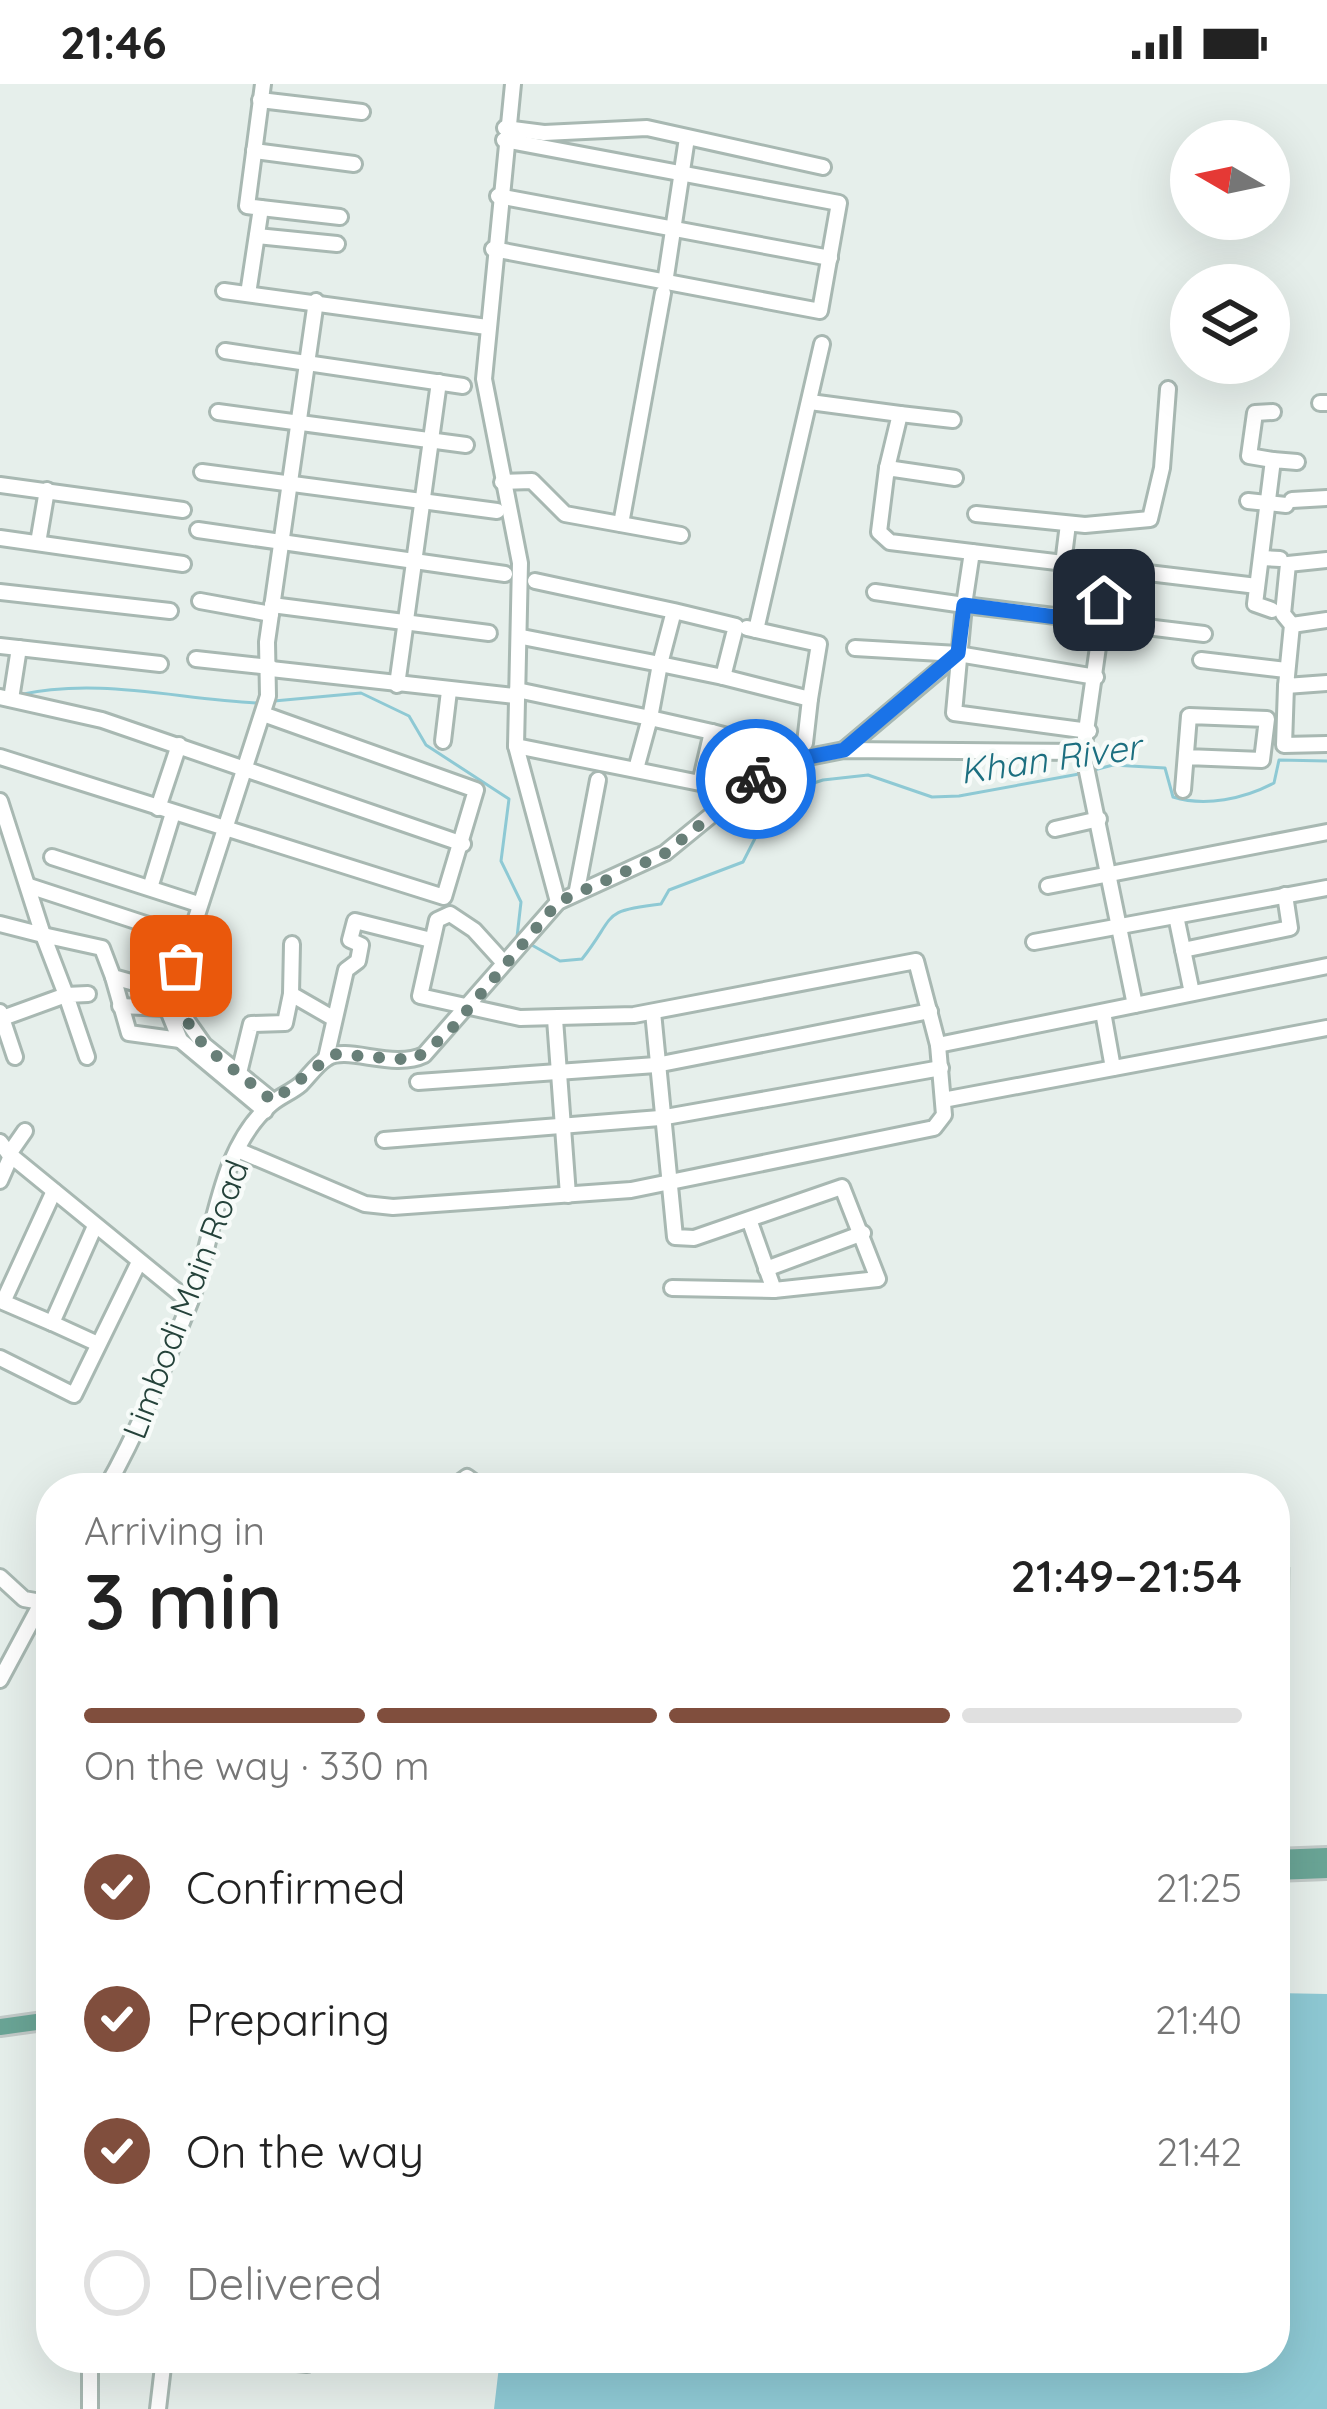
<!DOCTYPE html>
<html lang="en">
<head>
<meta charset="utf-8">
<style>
	:root { --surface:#fff; --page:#f6f6f6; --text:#222; --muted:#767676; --line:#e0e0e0; --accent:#804e3d }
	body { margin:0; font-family:Quicksand,sans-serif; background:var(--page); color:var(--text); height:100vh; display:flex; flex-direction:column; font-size:45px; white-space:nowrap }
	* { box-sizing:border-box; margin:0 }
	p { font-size:39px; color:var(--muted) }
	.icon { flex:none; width:66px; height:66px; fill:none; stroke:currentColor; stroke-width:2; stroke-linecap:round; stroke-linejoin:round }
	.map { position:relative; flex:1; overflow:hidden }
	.panel { position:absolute; left:36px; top:1389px; width:1254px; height:900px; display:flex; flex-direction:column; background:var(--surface); border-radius:48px; box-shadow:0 12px 48px #0002 }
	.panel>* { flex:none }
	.needle { width:78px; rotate:279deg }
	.controls { position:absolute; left:1170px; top:36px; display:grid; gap:24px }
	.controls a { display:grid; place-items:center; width:120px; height:120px; border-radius:50%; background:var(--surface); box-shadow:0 12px 48px #0002; font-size:60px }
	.pin { position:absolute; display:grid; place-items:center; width:102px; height:102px; color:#fff; margin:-51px; border-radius:24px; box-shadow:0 6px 18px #0006 }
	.courier { position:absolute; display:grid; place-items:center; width:120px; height:120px; margin:-60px; border:9px solid #1a73e8; border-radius:50%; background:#fff; color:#222; box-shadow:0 3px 15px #0007 }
	.overview em { font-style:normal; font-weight:600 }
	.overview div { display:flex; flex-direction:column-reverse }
	.overview { display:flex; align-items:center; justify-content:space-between; height:204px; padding:0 48px }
	h1 { font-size:78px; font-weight:600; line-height:90px }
	.bar { display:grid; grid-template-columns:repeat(4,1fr); gap:18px 12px; align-content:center; height:144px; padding:0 48px }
	.bar i { height:15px; border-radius:9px; background:var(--line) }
	.bar .on { background:var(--accent) }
	.bar p { grid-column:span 4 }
	ol { padding:0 48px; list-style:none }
	li { display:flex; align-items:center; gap:36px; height:132px }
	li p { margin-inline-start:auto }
	li .icon { padding:12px; border-radius:50%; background:var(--accent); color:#fff; stroke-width:4 }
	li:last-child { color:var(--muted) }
	li i { width:66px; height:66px; border:6px solid var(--line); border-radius:50% }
	.status { display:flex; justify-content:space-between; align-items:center; height:84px; padding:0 60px; background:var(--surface); direction:ltr }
	.status svg { height:33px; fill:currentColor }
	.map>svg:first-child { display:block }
	.built { fill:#d4dfda }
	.water { fill:#8ec9d4 }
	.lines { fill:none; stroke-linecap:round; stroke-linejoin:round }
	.stream { stroke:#8ec9d4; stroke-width:3 }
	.minor-casing { stroke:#a8b8b2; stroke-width:20 }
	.major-casing { stroke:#c2cac8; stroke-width:22 }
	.minor { stroke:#fff; stroke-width:14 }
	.major { stroke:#6aa596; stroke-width:16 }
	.done { stroke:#687f78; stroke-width:12; stroke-dasharray:0 21.6 }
	.route { stroke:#1a73e8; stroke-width:15 }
	.labels { text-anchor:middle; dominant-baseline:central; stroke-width:9; stroke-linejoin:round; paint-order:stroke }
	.street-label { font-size:33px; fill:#24423a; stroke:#f7fbf9 }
	.water-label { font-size:36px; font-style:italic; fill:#1c6f80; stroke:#f7fbf9 }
</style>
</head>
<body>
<div class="status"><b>21:46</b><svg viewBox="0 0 49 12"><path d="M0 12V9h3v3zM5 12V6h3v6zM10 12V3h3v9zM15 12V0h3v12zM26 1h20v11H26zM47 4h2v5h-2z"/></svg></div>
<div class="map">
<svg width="1327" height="2325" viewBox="0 0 1327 2325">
	<rect width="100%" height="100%" fill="#e6efeb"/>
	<polygon class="built" points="1291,1483 1284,1752 1275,1753 1275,1484"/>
	<polygon class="water" points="1275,1909 1327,1910 1327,2325 494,2325 500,2274 1275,2274"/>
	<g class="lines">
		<g class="stream">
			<path d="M18 611C99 593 176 615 258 619"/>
			<polyline points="274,617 361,609 409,632 426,661 509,715 501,777 521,818 517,853 522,855"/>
			<path d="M1094 686 1113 681 1165 684 1173 713C1205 723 1244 715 1274 699L1279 676 1327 677"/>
			<path d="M530 860 560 877 582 875C617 831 599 827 661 820L669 806 743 778 777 711 823 696 868 691 932 713 959 712 1079 690"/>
		</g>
		<defs>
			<g id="minor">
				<polyline points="513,0 484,295 520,479 516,662 558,818"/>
				<polyline points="260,16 362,28"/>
				<polyline points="505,44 544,49 647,44 823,83"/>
				<polyline points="254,67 354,80"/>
				<polyline points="498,112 830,174"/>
				<polyline points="261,124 340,133"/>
				<polyline points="257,152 337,160"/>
				<polyline points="493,165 820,227 839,119 504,56"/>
				<polyline points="665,199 687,54"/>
				<polyline points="224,207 487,243"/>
				<polyline points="248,210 261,124 247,122 263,0"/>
				<polyline points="225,267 463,302"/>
				<polyline points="810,318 900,330 887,384"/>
				<polyline points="1320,319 1327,319"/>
				<polyline points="218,328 466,361"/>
				<polyline points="900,330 953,336"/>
				<polyline points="1273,376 1249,372 1255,329 1273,328"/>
				<polyline points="202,388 497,427"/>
				<polyline points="955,394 887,384 879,448 890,458 972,468"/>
				<polyline points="502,398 532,397 565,430 681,451"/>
				<polyline points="0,401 183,426"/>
				<polyline points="1292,416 1327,414"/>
				<polyline points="1248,417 1286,421"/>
				<polyline points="976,430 1085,441 1150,435 1162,384 1168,305"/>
				<polyline points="621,440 663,209"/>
				<polyline points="198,446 505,490"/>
				<polyline points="0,454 183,480"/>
				<polyline points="38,459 47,406"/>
				<polyline points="1261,474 1280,475"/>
				<polyline points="1327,476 1288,480 1283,530 1292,541 1286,602 1327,599"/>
				<polyline points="1063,480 1068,440"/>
				<polyline points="1109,486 1083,668 1135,921"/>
				<polyline points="535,497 674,527 660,580 723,593 736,542 674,527"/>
				<polyline points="0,508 170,527"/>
				<polyline points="875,508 964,521 972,468 1257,502"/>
				<polyline points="200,517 271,530"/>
				<polyline points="272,521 489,549"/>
				<polyline points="1272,526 1255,520 1273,376 1297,378"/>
				<polyline points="1292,541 1327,536"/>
				<polyline points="747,544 819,560 810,615"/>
				<polyline points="756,546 822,260"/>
				<polyline points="0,562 160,580"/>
				<polyline points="855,564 958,570 1096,593"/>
				<polyline points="196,575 270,583"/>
				<polyline points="1201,576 1286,586"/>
				<polyline points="271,585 515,612"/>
				<polyline points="397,601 439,298"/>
				<polyline points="1286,602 1284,661 1327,660"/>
				<polyline points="517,606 650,634 636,685"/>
				<polyline points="0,613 102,636 463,760"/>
				<polyline points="11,615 19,564"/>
				<polyline points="1089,647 954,629 964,521 1204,550"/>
				<polyline points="712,648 773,664 805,659 810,615 723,593"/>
				<polyline points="443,657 449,607"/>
				<polyline points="516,662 700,699 712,648 650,634 660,580 522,553"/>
				<polyline points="844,666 958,570"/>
				<polyline points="0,673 444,813 476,706 263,630"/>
				<polyline points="1183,706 1189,632 1267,635 1262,676 1186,673"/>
				<polyline points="0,717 43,851 0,840"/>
				<polyline points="158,724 179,661"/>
				<polyline points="1055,745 1099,735"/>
				<polyline points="52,773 198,820"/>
				<polyline points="29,802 188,854"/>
				<polyline points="1048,802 1327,748"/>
				<polyline points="150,804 173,729"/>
				<polyline points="577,806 598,696"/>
				<polyline points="1176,832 1192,909"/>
				<polyline points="1034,858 1327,804"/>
				<polyline points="292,860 291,910 331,933"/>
				<polyline points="1183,866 1290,844 1285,811"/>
				<polyline points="113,893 129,949 180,956"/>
				<polyline points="171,914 204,961 273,1017"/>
				<polyline points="120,922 167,924"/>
				<polyline points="0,928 15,973"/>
				<polyline points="653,928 675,1153 694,1154 842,1103 878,1195 774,1206 750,1138"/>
				<polyline points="1103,928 1113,984"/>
				<polyline points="0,935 66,911 43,851 102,864 113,893 174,910"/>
				<polyline points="555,935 568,1111"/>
				<polyline points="938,961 1327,882"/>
				<polyline points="87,973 66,911 88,910"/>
				<polyline points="326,974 346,886 358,877 361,861 350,856 355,837 431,856"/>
				<polyline points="239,989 251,940 285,939 291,910"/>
				<polyline points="418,998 656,981 930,927"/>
				<polyline points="943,1016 1327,944"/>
				<polyline points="265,1027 180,956 167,924 268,612 267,558 316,217"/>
				<polyline points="384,1056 660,1034 941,984"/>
				<polyline points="0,1058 9,1070 25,1047"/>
				<polyline points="240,1067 365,1120 393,1123 631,1106 934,1044 944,1031 938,961 916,877 634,931 520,934 420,912 437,836 450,830 474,846 504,879"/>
				<polyline points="9,1070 190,1218"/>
				<polyline points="0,1097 11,1072"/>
				<polyline points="95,1142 52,1239 98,1260"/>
				<polyline points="766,1185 863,1149"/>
				<polyline points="672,1204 774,1206"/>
				<polyline points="52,1239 3,1218 54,1107"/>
				<polyline points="0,1274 74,1311 139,1178"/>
				<path d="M106 1404C139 1346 164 1283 189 1221 215 1158 215 1068 271 1020 280 1012 292 1008 301 1000 309 992 317 980 327 974 347 961 393 986 424 971L558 818 665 769 763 689 788 677 844 666 1083 668"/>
				<polyline points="452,1404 467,1393 482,1404"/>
				<polyline points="0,1493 24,1515 41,1518"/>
				<polyline points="0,1596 51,1501"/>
				<polyline points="247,2274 307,2280"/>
				<polyline points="90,2325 90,2274"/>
				<polyline points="158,2325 164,2274"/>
			</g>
			<g id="major">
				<polyline points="1275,1774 1327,1772"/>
				<polyline points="1275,1788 1327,1786"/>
				<polyline points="0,1943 51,1936"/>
			</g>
		</defs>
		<use href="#minor" class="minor-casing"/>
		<use href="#major" class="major-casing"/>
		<use href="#minor" class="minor"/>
		<use href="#major" class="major"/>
	</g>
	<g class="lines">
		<polyline class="done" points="181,882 171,914 204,962 273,1017 333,970 414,976 448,949 558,818 664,770 756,695"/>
		<polyline class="route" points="756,695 788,677 844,666 958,569 964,521 1102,539 1104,516"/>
	</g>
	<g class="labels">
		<g class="street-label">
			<text transform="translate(185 1215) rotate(-69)">Limbodi Main Road</text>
		</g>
		<g class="water-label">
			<text transform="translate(1050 674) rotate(-8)">Khan River</text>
		</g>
	</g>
</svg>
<div class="controls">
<a><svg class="needle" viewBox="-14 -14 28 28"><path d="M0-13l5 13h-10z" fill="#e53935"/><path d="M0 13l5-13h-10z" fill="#767676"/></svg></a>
<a><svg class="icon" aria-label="layers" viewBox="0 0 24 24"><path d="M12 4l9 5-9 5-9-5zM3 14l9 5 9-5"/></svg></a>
</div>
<div class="pin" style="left:181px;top:882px;background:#ea580c"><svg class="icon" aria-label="bag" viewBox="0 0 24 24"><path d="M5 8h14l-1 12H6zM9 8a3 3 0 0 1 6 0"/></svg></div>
<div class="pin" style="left:1104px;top:516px;background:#1f2937"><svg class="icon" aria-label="home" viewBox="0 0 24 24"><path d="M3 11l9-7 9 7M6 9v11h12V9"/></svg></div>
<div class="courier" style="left:756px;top:695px"><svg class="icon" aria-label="bike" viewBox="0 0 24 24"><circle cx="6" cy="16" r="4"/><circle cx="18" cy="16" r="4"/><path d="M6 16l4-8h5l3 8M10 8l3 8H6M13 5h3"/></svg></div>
<section class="panel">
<div class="overview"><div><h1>3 min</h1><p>Arriving in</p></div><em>21:49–21:54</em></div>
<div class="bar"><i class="on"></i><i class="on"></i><i class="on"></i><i></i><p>On the way · 330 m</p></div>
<ol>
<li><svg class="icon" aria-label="check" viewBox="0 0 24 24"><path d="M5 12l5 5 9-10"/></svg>Confirmed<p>21:25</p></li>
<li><svg class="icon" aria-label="check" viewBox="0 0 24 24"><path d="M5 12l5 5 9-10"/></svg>Preparing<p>21:40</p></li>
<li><svg class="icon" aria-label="check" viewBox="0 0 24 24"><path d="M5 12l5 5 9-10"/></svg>On the way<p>21:42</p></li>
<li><i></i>Delivered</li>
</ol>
</section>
</div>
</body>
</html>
